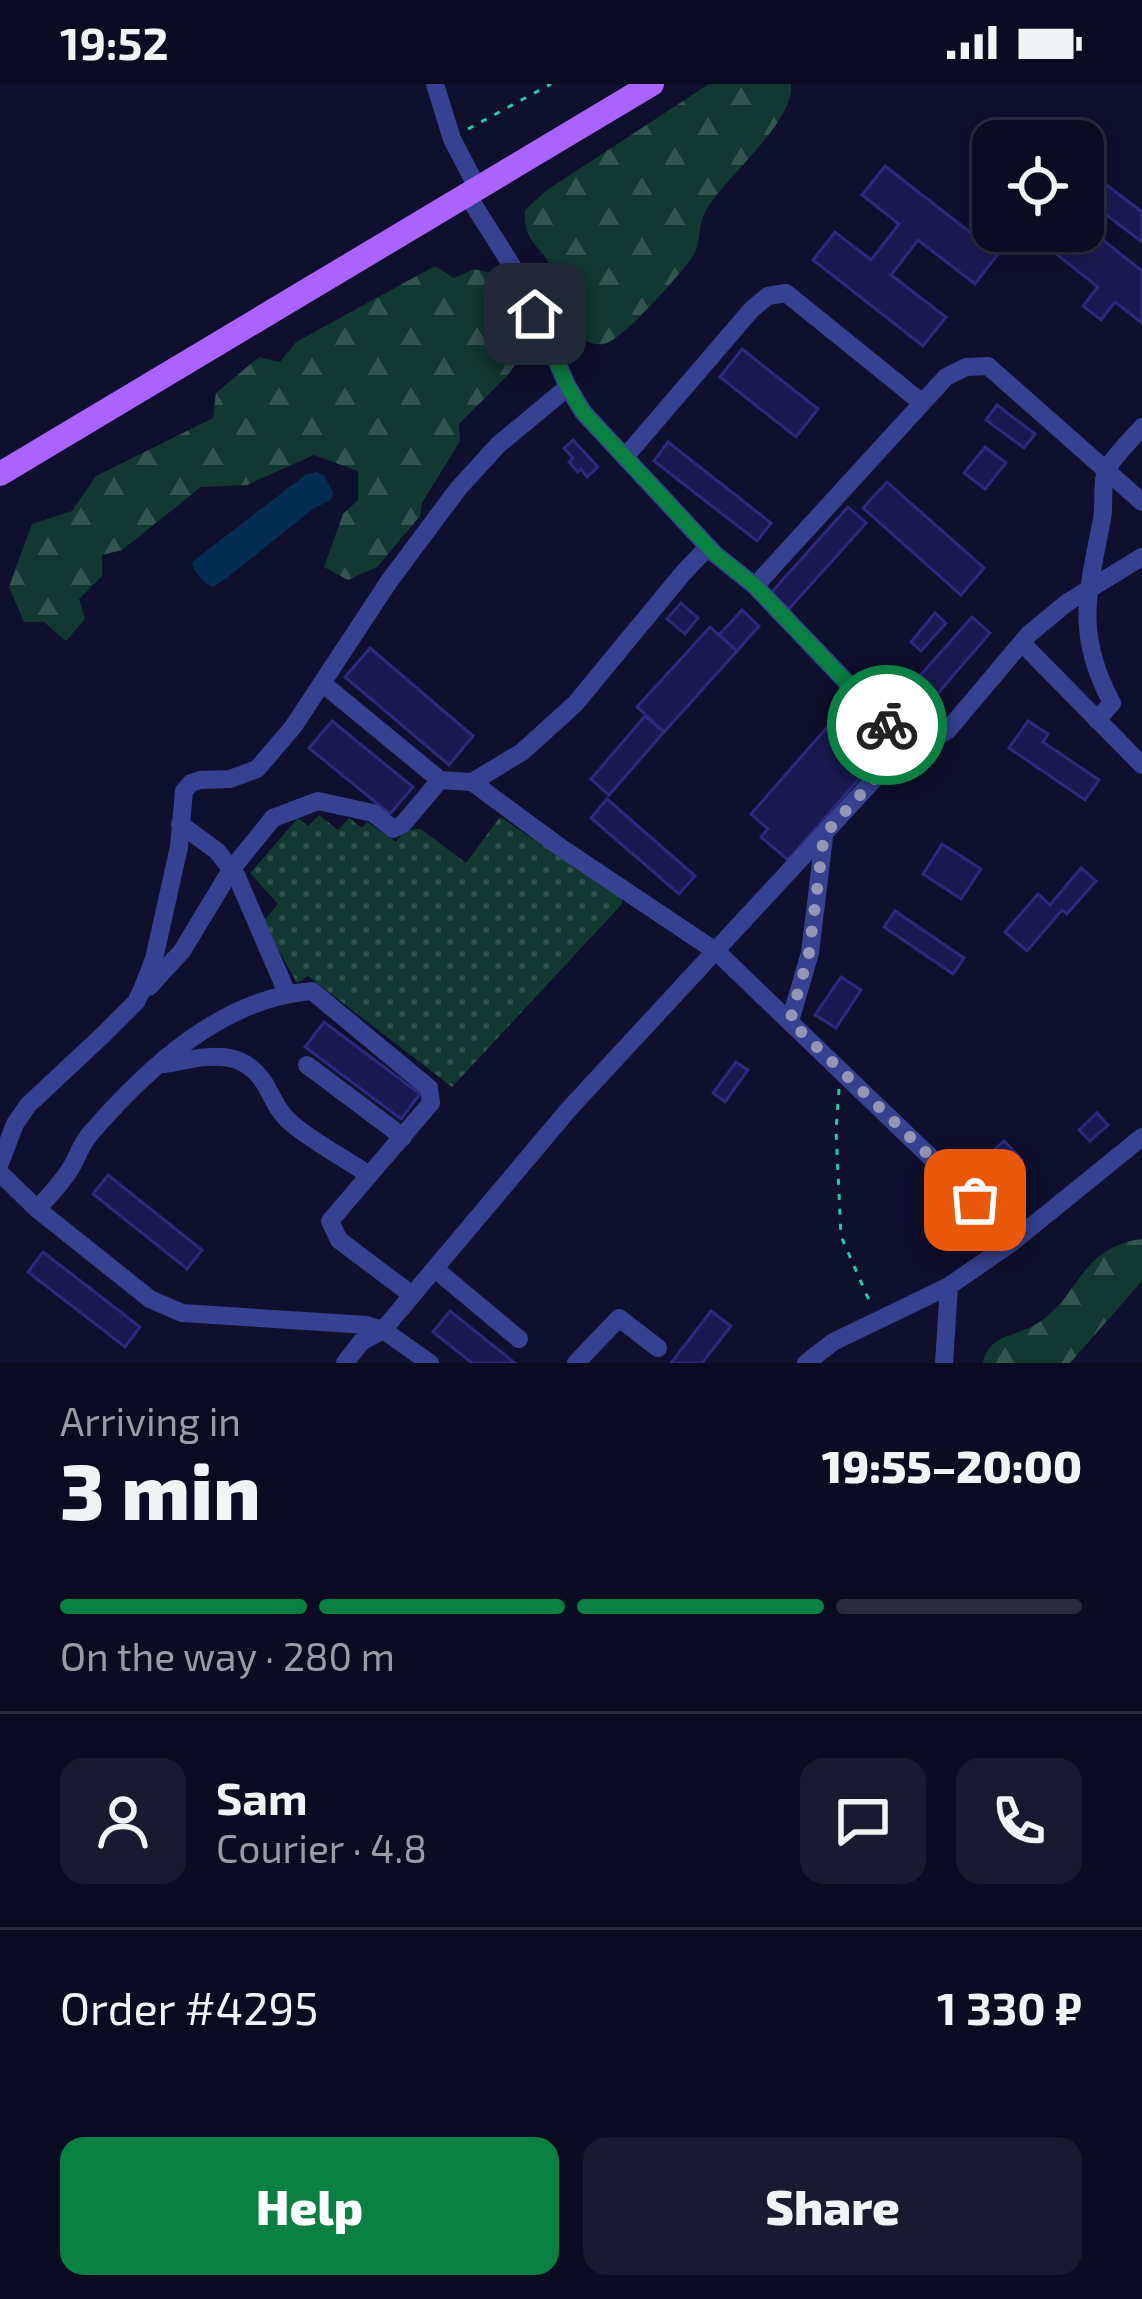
<!DOCTYPE html>
<html lang="en">
<head>
<meta charset="utf-8">
<style>
	:root { --surface:#0b0b22; --page:#19192f; --text:#f1f3f6; --muted:#9a9ba5; --line:#2b2b40; --accent:#0b8043 }
	body { margin:0; font-family:"Exo 2",sans-serif; background:var(--page); color:var(--text); height:100vh; display:flex; flex-direction:column; font-size:45px; white-space:nowrap }
	* { box-sizing:border-box; margin:0 }
	p { font-size:39px; color:var(--muted) }
	.icon { flex:none; width:66px; height:66px; fill:none; stroke:currentColor; stroke-width:2; stroke-linecap:round; stroke-linejoin:round }
	.map { position:relative; height:1279px; overflow:hidden }
	.sheet { display:flex; flex-direction:column; background:var(--surface); flex:1 }
	.sheet>* { flex:none }
	.fabs { position:absolute; left:972px; top:36px; display:grid; gap:24px }
	.fabs a { display:grid; place-items:center; width:132px; height:132px; border-radius:24px; background:var(--surface); box-shadow:0 6px 18px #0003,0 0 0 3px var(--line); font-size:60px }
	.pin { position:absolute; display:grid; place-items:center; width:102px; height:102px; color:#fff; margin:-51px; border-radius:24px; box-shadow:0 6px 18px #0006 }
	.courier { position:absolute; display:grid; place-items:center; width:120px; height:120px; margin:-60px; border:9px solid #0b8043; border-radius:50%; background:#fff; color:#222; box-shadow:0 3px 15px #0007 }
	.headline em { font-style:normal; font-weight:800 }
	.headline div { display:flex; flex-direction:column-reverse }
	.headline { display:flex; align-items:center; justify-content:space-between; height:204px; padding:0 60px }
	h1 { font-size:78px; font-weight:800; line-height:90px }
	.bar { display:grid; grid-template-columns:repeat(4,1fr); gap:18px 12px; align-content:center; height:144px; padding:0 60px }
	.bar i { height:15px; border-radius:9px; background:var(--line) }
	.bar .current { background:var(--accent) }
	.bar p { grid-column:span 4 }
	.line { display:flex; align-items:center; gap:30px; padding:0 60px; border-top:3px solid var(--line) }
	.line div { flex:1 }
	.round { display:grid; place-items:center; flex:none; width:126px; height:126px; border-radius:24px; background:var(--page) }
	.cta { display:flex; gap:24px; margin-top:auto; padding:24px 60px }
	.cta a { flex:1; height:138px; border-radius:24px; background:var(--accent); color:#fff; font-size:48px; font-weight:800; line-height:138px; text-align:center }
	.cta a+a { background:var(--page); color:var(--text) }
	.status { display:flex; justify-content:space-between; align-items:center; height:84px; padding:0 60px; background:var(--surface); direction:ltr }
	.status svg { height:33px; fill:currentColor }
	.map>svg:first-child { display:block }
	.forest { fill:url(#forest-firs) }
	.park { fill:url(#park-dots) }
	.water { fill:#052d51 }
	.building { fill:#1b1951; stroke:#2c297f; stroke-width:3 }
	.lines { fill:none; stroke-linecap:round; stroke-linejoin:round }
	.path { stroke:#24cba5; stroke-width:3; stroke-dasharray:6 9; stroke-linecap:butt }
	.minor { stroke:#364192; stroke-width:18 }
	.major { stroke:#ab63ff; stroke-width:24 }
	.done { stroke:#9496b6; stroke-width:12; stroke-dasharray:0 21.6 }
	.route { stroke:#0b8043; stroke-width:15 }
</style>
</head>
<body>
<div class="status"><b>19:52</b><svg viewBox="0 0 49 12"><path d="M0 12V9h3v3zM5 12V6h3v6zM10 12V3h3v9zM15 12V0h3v12zM26 1h20v11H26zM47 4h2v5h-2z"/></svg></div>
<div class="map">
<svg width="1142" height="1279" viewBox="0 0 1142 1279">
	<defs>
		<pattern id="forest-firs" width="22" height="20" patternUnits="userSpaceOnUse" patternTransform="scale(3)"><rect width="22" height="20" fill="#113931"/><path d="M5 1l3.5 6h-7zM16 11l3.5 6h-7z" fill="#335550"/></pattern>
		<pattern id="park-dots" width="8" height="8" patternUnits="userSpaceOnUse" patternTransform="scale(3)"><rect width="8" height="8" fill="#113931"/><path d="M2 2h.1M6 6h.1" fill="none" stroke="#335550" stroke-width="1.8" stroke-linecap="round"/></pattern>
	</defs>
	<rect width="100%" height="100%" fill="#0f0f2e"/>
	<g class="forest">
		<path d="M709 0H791C795 39 723 94 705 128 698 142 701 160 693 172 681 190 627 250 609 258 597 264 586 257 575 252 566 231 562 207 553 186 541 161 523 159 525 126L547 106Z"/>
		<polygon points="435,182 454,194 474,185 499,191 526,265 508,291 459,340 460,357 422,419 420,432 377,483 348,496 324,483 343,430 358,416 358,387 314,371 247,401 201,403 122,466 102,471 102,492 79,515 85,535 66,557 44,538 24,538 9,503 32,440 72,427 96,392 213,334 216,309 259,273 280,278 296,258"/>
		<path d="M1142 1155V1197L1070 1279H983C988 1252 1011 1253 1033 1242 1079 1217 1078 1163 1142 1155Z"/>
	</g>
	<polygon class="park" points="319,731 338,746 349,734 362,744 367,738 396,758 405,746 421,745 466,779 500,733 622,814 622,820 452,1003 308,892 297,899 263,838 278,820 250,789 298,734 308,742"/>
	<path class="water" d="M316 388 324 391 334 410 329 417 313 425 227 494 213 503C202 498 195 490 192 478L305 391Z"/>
	<g class="building">
		<polygon points="885,82 998,170 975,200 918,156 891,191 946,233 923,262 813,176 835,148 871,176 899,140 862,111"/>
		<polygon points="1083,83 1142,128 1142,158 1083,113"/>
		<polygon points="1083,140 1142,187 1142,239 1115,218 1101,236 1083,222 1098,203 1050,165 1064,147 1083,147"/>
		<polygon points="742,265 818,325 796,353 720,293"/>
		<polygon points="997,321 1035,350 1024,364 986,336"/>
		<polygon points="573,356 598,383 587,393 581,385 578,388 569,378 573,374 564,364"/>
		<polygon points="668,358 771,439 757,457 654,377"/>
		<polygon points="985,363 1006,379 985,405 964,389"/>
		<polygon points="887,398 984,484 961,511 863,424"/>
		<polygon points="848,423 866,439 789,525 771,509"/>
		<polygon points="681,519 698,534 685,550 667,535"/>
		<polygon points="742,526 759,542 737,567 719,551"/>
		<polygon points="935,529 946,539 921,567 911,558"/>
		<polygon points="972,533 990,549 913,638 894,621"/>
		<polygon points="710,543 737,567 664,648 637,623"/>
		<polygon points="370,564 473,652 449,681 345,593"/>
		<polygon points="645,632 664,648 609,711 591,695"/>
		<polygon points="332,637 413,703 390,730 309,664"/>
		<polygon points="1028,637 1048,650 1043,658 1099,696 1085,716 1009,664"/>
		<polygon points="829,641 873,679 788,776 761,753 768,745 751,730"/>
		<polygon points="607,715 695,792 679,810 591,734"/>
		<polygon points="942,760 981,785 961,815 923,790"/>
		<polygon points="1081,784 1096,797 1067,830 1062,826 1027,867 1005,848 1038,810 1050,821"/>
		<polygon points="895,827 964,874 953,890 884,843"/>
		<polygon points="841,893 861,906 836,944 815,931"/>
		<polygon points="324,938 420,1010 401,1035 305,963"/>
		<polygon points="736,978 748,986 725,1018 713,1009"/>
		<polygon points="1097,1029 1108,1041 1090,1057 1079,1046"/>
		<polygon points="1004,1057 1022,1076 1003,1093 985,1074"/>
		<polygon points="108,1091 202,1166 187,1185 93,1110"/>
		<polygon points="43,1168 140,1243 125,1263 28,1188"/>
		<polygon points="450,1227 515,1279 472,1279 433,1248"/>
		<polygon points="711,1227 731,1242 702,1279 671,1279"/>
	</g>
	<g class="lines">
		<g class="path">
			<polyline points="468,45 551,0"/>
			<polyline points="839,1005 836,1046 841,1152 872,1223"/>
		</g>
		<g class="minor">
			<polyline points="435,0 452,55 478,105"/>
			<polyline points="468,112 519,193 568,303 583,328 715,470 755,502 914,669"/>
			<polyline points="625,373 752,225 768,212 786,209 921,318"/>
			<polyline points="755,502 946,293 966,283 988,282 1142,418"/>
			<polyline points="1022,559 1142,681"/>
			<polyline points="322,599 440,696 472,698 522,668 575,620 684,488 708,463"/>
			<path d="M1097 636 1112 619C1074 549 1088 508 1102 435 1105 420 1101 401 1106 387 1111 375 1133 354 1142 343"/>
			<polyline points="472,698 560,763 717,868 975,1116 1010,1160"/>
			<polyline points="180,740 217,767 237,793 287,909"/>
			<polyline points="149,903 182,867 231,786 273,734 318,717 373,729 393,745 403,740 440,696"/>
			<polyline points="790,937 810,869 824,753"/>
			<path d="M164 980C202 974 240 960 265 1000 273 1014 278 1028 291 1039 314 1058 344 1074 369 1091"/>
			<polyline points="307,981 403,1053"/>
			<polyline points="0,1079 15,1040 28,1021 104,950 136,918 142,906 154,875 179,763 184,707 191,699 200,696 230,695 257,685 293,643 390,496 458,405 498,361 568,303"/>
			<polyline points="0,1089 37,1125 150,1215 182,1229 367,1241 383,1246 430,1279"/>
			<path d="M37 1125C49 1112 63 1098 72 1082 78 1071 82 1059 90 1050 147 984 222 914 312 907L429 1004 431 1019 330 1137 339 1156 412 1211"/>
			<polyline points="435,1185 519,1255"/>
			<polyline points="345,1279 361,1258 383,1246 569,1025 880,689 948,646 1029,550 1068,518 1142,473"/>
			<polyline points="576,1279 619,1234 658,1264"/>
			<polyline points="806,1279 833,1258 949,1202"/>
			<polyline points="944,1279 949,1202 1010,1160 1142,1053"/>
		</g>
		<polyline class="major" points="0,390 652,0"/>
	</g>
	<g class="lines">
		<polyline class="done" points="887,641 914,669 880,689 824,751 809,869 790,937 975,1116"/>
		<polyline class="route" points="535,230 568,303 583,328 715,470 755,502 887,641"/>
	</g>
</svg>
<div class="fabs">
<a><svg class="icon" aria-label="locate" viewBox="0 0 24 24"><circle cx="12" cy="12" r="6"/><path d="M12 2v4M12 18v4M2 12h4M18 12h4"/></svg></a>
</div>
<div class="pin" style="left:975px;top:1116px;background:#ea580c"><svg class="icon" aria-label="bag" viewBox="0 0 24 24"><path d="M5 8h14l-1 12H6zM9 8a3 3 0 0 1 6 0"/></svg></div>
<div class="pin" style="left:535px;top:230px;background:#1f2937"><svg class="icon" aria-label="home" viewBox="0 0 24 24"><path d="M3 11l9-7 9 7M6 9v11h12V9"/></svg></div>
<div class="courier" style="left:887px;top:641px"><svg class="icon" aria-label="bike" viewBox="0 0 24 24"><circle cx="6" cy="16" r="4"/><circle cx="18" cy="16" r="4"/><path d="M6 16l4-8h5l3 8M10 8l3 8H6M13 5h3"/></svg></div>
</div>
<section class="sheet">
<div class="headline"><div><h1>3 min</h1><p>Arriving in</p></div><em>19:55–20:00</em></div>
<div class="bar"><i class="current"></i><i class="current"></i><i class="current"></i><i></i><p>On the way · 280 m</p></div>
<div class="line" style="height:216px"><a class="round"><svg class="icon" aria-label="person" viewBox="0 0 24 24"><circle cx="12" cy="8" r="4"/><path d="M4 21q1-7 8-7t8 7"/></svg></a><div><b>Sam</b><p>Courier · 4.8</p></div><a class="round"><svg class="icon" aria-label="chat" viewBox="0 0 24 24"><path d="M4 5h16v11H9l-5 4z"/></svg></a><a class="round"><svg class="icon" aria-label="phone" viewBox="0 0 24 24"><path d="M5 4h4l2 5-3 2q2 4 5 5l2-3 5 2v4C11 20 4 13 5 4z"/></svg></a></div>
<div class="line" style="height:156px"><div>Order #4295</div><b>1 330 ₽</b></div>
<div class="cta"><a>Help</a><a>Share</a></div>
</section>
</body>
</html>
